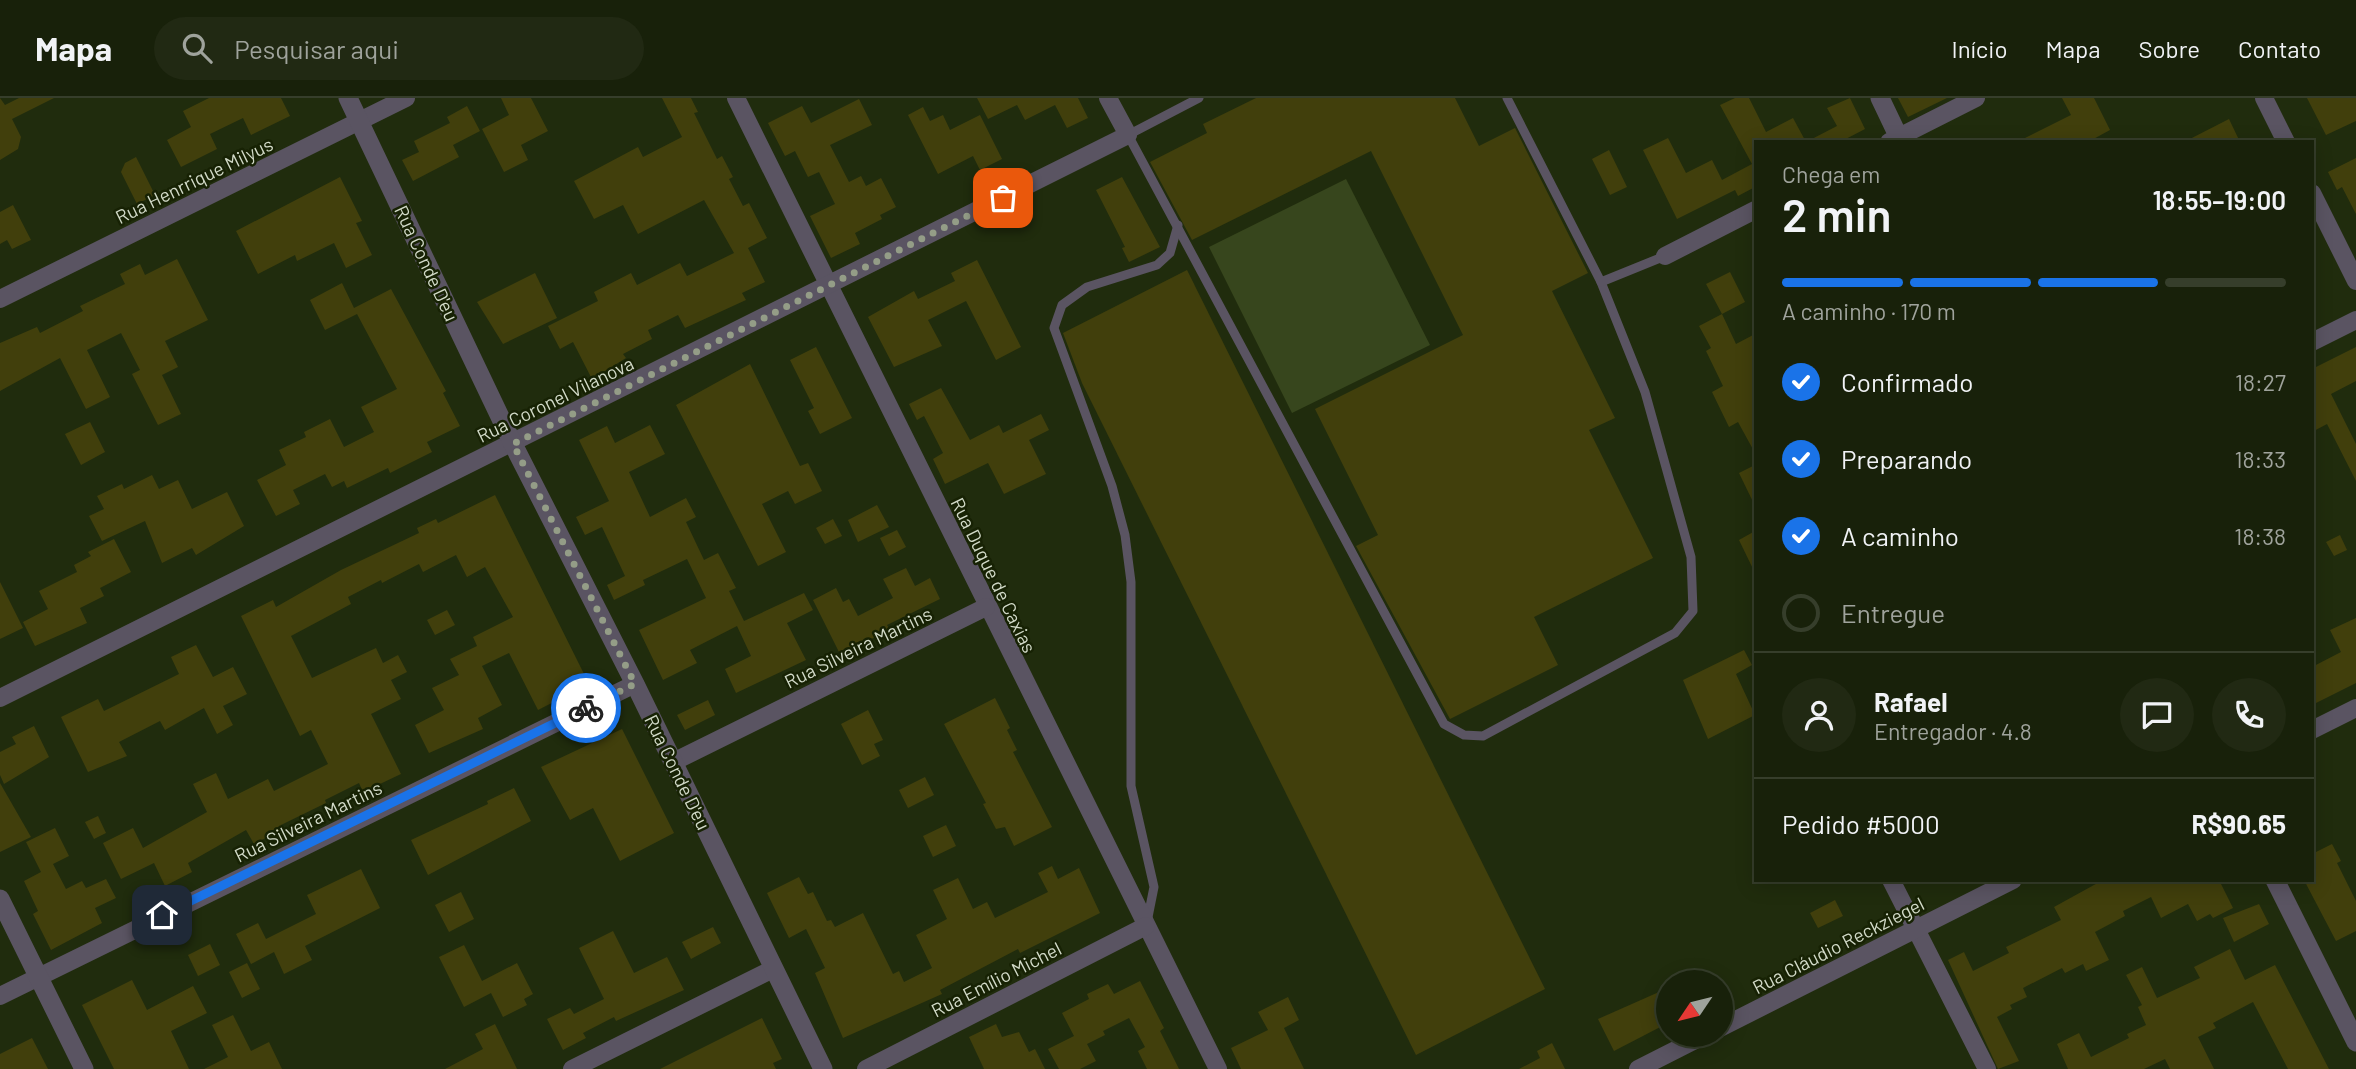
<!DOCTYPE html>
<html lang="pt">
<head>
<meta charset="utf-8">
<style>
	:root { --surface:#18210a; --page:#212913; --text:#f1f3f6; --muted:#9fa39c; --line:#363e2b; --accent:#1a73e8 }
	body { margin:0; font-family:Barlow,sans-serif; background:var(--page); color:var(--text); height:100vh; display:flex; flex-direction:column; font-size:26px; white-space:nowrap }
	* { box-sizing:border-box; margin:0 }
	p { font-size:23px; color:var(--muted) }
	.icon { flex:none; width:38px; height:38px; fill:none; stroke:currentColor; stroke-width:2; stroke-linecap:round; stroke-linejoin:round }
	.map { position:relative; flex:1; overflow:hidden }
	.sheet { position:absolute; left:1754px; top:42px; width:560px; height:742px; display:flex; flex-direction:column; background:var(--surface); border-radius:0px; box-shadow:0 4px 18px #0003,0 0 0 2px var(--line) }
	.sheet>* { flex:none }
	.needle { width:46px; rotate:235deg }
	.tools { position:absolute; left:1656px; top:872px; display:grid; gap:14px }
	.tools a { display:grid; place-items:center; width:77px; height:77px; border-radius:50%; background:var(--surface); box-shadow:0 4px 18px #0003,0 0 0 2px var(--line); font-size:35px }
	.pin { position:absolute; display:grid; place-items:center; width:60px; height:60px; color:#fff; margin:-30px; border-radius:14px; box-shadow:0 4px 10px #0006 }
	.courier { position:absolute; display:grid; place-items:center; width:70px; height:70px; margin:-35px; border:5px solid #1a73e8; border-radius:50%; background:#fff; color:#222; box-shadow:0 2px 9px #0007 }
	.summary em { font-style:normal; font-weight:600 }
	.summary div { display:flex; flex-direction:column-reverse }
	.summary { display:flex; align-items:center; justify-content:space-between; height:119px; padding:0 28px }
	h1 { font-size:46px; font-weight:600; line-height:52px }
	.bar { display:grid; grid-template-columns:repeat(4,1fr); gap:10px 7px; align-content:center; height:84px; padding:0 28px }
	.bar i { height:9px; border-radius:5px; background:var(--line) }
	.bar .selected { background:var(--accent) }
	.bar p { grid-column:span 4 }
	.line { display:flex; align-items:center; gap:18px; padding:0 28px; border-top:2px solid var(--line) }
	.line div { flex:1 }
	.round { display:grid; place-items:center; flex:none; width:74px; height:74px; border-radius:37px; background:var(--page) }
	ol { padding:0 28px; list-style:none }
	li { display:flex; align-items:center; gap:21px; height:77px }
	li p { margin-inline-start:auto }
	li .icon { padding:7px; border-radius:50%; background:var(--accent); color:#fff; stroke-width:4 }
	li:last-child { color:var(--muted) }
	li i { width:38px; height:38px; border:4px solid var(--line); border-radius:50% }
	header { display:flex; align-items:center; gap:42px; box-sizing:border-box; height:98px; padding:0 35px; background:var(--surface); border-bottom:2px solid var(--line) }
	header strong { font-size:33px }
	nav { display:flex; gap:38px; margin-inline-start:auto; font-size:24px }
	.search { width:490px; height:63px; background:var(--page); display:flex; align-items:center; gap:18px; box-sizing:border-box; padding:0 24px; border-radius:38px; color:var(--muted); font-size:26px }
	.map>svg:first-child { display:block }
	.green { fill:#37461d }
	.building { fill:#413f0c }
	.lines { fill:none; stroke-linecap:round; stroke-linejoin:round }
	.service { stroke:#5a5462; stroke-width:9 }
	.minor { stroke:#5a5462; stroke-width:18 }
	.tertiary { stroke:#5a5462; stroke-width:19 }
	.done { stroke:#949d87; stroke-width:7; stroke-dasharray:0 12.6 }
	.route { stroke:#1a73e8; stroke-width:9 }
	.labels { text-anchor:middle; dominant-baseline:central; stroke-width:5; stroke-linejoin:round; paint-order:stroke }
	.street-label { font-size:19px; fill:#d2dac8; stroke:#172204 }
</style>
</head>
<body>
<header>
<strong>Mapa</strong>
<div class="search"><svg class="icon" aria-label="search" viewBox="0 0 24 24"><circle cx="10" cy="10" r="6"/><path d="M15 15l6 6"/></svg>Pesquisar aqui</div>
<nav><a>Início</a><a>Mapa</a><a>Sobre</a><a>Contato</a></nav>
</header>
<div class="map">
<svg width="2356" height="971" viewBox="0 0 2356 971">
	<rect width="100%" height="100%" fill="#202c0d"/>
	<polygon class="green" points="1346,81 1430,247 1292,315 1209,149"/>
	<g class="building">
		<polygon points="0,0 5,7 19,0 54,0 12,21 21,39 18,51 0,62"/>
		<polygon points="209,0 281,0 290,18 251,37 243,20 210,36 217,51 181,69 167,42 191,29 183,13"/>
		<polygon points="501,0 531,0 548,33 521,47 528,62 504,74 482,31 509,17"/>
		<polygon points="662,0 691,0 698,14 694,15 717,61 722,58 733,79 729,81 743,108 749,105 767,140 748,150 765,184 742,195 746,202 685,230 678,217 648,232 652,241 623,256 626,260 592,281 573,244 560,251 548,228 598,203 594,194 631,175 637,187 680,165 687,178 734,155 704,102 638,136 623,107 594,121 574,83 638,49 643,59 682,39"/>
		<polygon points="977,0 1078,0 1088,20 1067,30 1055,7 1025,22 1017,7 988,21"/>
		<polygon points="1256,0 1455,0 1479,48 1515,30 1588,175 1552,193 1615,320 1589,332 1653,460 1534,519 1558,567 1450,621 1356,448 1378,437 1315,311 1463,237 1371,53 1192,142 1150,64 1207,35 1203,26"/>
		<polygon points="1735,0 1749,0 1766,34 1793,20 1806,44 1837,28 1827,10 1850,0 1865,31 1840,44 1755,44 1755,89 1738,98 1735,92 1677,121 1643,52 1668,40 1686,75 1712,62 1722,82 1752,66 1720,7"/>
		<polygon points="1898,0 1947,0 1908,19"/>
		<polygon points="2062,0 2094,0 2110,32 2088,44 2017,44 2071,17"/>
		<polygon points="2307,0 2356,0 2356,23 2326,37"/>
		<polygon points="859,1 872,27 830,47 849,84 861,78 866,88 881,80 896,109 880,117 882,121 855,135 860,146 831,160 810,118 835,106 819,74 808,79 795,53 785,58 768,25 802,8 811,25"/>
		<polygon points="467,8 480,33 453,47 459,59 413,83 402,62 419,54 414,43 450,25 447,19"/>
		<polygon points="923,9 930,23 943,17 950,32 980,17 1002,61 980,72 973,58 938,76 908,17"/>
		<polygon points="2229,21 2240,44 2184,44"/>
		<polygon points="1609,52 1627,89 1610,97 1592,61"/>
		<polygon points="136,59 155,97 137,106 121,74 125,65"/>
		<polygon points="2356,60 2356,116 2342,89 2337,92 2328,74"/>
		<polygon points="340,79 362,123 356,125 372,157 346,170 334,145 297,163 295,157 258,176 236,133"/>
		<polygon points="1122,79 1160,149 1129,164 1122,150 1125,149 1096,92"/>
		<polygon points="13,107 31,142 12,151 7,142 0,146 0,114"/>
		<polygon points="177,161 208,222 165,243 178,269 162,277 181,316 158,327 132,276 140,272 121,235 87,252 110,299 86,311 60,260 0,293 0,245 37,229 40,235 83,213 80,208 125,186 120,176 140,166 145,177"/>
		<polygon points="977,162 1021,249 996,262 966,203 928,222 942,248 894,269 868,219 914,193 918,201 955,183 951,175"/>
		<polygon points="1187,172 1545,891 1416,957 1082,285 1063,235"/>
		<polygon points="1730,174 1745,204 1722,216 1706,186"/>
		<polygon points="535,175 557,220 503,246 477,204"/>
		<polygon points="342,185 354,210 391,191 446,293 443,295 460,328 427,344 432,354 390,375 388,370 347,390 344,383 332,389 325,376 293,392 300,406 276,418 257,382 286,367 279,352 306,339 304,334 330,321 344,349 374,334 361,309 397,291 357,216 325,232 310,202"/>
		<polygon points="1722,216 1736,246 1755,236 1755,355 1738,324 1729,329 1712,294 1723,288 1706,253 1711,250 1699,228"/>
		<polygon points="816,249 852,320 820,336 808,313 814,310 790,262"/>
		<polygon points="2356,249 2356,283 2331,296 2356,346 2356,383 2327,326 2312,334 2312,271"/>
		<polygon points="750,266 800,368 808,365 822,393 795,406 788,393 762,406 786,454 758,468 676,307"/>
		<polygon points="941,290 970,342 999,327 1003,335 1041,316 1049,332 1029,342 1046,376 1004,396 988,365 945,386 933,361 943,355 924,318 917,322 909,306"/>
		<polygon points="90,324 105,354 81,367 65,336"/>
		<polygon points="650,327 665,356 629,374 650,419 686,400 696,419 686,424 704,462 718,455 736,490 729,493 744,523 804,495 813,512 787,525 806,562 736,595 725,571 751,558 737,528 690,552 697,565 663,582 639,532 706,500 687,461 643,482 645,487 614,502 607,487 625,478 602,429 585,437 576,419 609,403 579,342 607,328 615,345"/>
		<polygon points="1755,367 1755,408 1739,375"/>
		<polygon points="152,377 159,391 178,382 192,411 227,394 244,428 196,457 192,450 162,465 145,423 102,443 89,418 104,411 97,398 122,386 124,391"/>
		<polygon points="495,397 589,586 538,612 509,555 482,568 502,607 478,620 483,631 429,655 415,627 444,612 432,590 459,577 450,561 477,548 473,539 513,519 485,469 467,479 456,457 423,474 419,466 382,485 381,482 348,499 351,506 291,538 312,580 376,550 383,565 398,557 407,574 391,582 401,601 371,616 401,676 363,694 359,685 325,702 326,705 281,727 283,731 254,746 246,732 188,765 192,774 165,788 154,765 121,781 103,745 133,730 143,750 207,714 193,686 216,675 228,701 268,681 274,693 328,666 311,632 300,638 241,518 273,502 276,509 341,472 419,435 417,430 436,421 438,425"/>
		<polygon points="877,407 889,429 858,444 848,422"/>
		<polygon points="833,421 842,438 825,446 816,430"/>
		<polygon points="897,432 906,449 889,458 880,440"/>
		<polygon points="1755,433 1755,475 1739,442"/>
		<polygon points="2340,437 2347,452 2334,458 2326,444"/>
		<polygon points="114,441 131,474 100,490 104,498 80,510 87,525 35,548 23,524 48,511 39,493 77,474 74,467 91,458 88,454"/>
		<polygon points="906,470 915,488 930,480 940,501 887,527 890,532 840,556 813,502 836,490 843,504 849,501 858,518 893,500 883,481"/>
		<polygon points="0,484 23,530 0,541"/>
		<polygon points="447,512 455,527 435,537 427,522"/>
		<polygon points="2356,520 2356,585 2312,607 2312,569 2341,554 2330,532"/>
		<polygon points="196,547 213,579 233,569 247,596 223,608 233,627 217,636 204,610 165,632 160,623 119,644 127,658 88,674 61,619 98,601 104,613 179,576 171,559"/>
		<polygon points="1744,552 1752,567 1736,576 1755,617 1708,641 1683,582"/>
		<polygon points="995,600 1010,630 1007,632 1017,652 1013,654 1052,729 1014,748 1005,729 996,731 983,706 986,705 944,626"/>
		<polygon points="708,602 715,617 685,632 677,617"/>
		<polygon points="868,612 883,642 874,646 880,658 862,667 841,626"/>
		<polygon points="34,628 49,659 4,686 0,677 0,654 16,646 12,639"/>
		<polygon points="622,631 674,735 620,763 593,710 570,722 541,669"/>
		<polygon points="925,679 934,697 908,710 899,692"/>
		<polygon points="0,685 31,739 0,754"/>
		<polygon points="514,690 531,723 428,777 411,742 488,706 487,703"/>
		<polygon points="98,718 106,735 94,741 85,724"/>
		<polygon points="946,727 956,748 933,759 923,738"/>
		<polygon points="55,730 69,758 53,766 66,791 82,783 86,790 106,781 116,800 95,810 102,825 51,852 33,816 38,813 24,783 41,774 26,744"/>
		<polygon points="2332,746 2341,763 2337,765 2356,803 2356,833 2336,843 2304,782 2312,782 2312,756"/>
		<polygon points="1052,768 1058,781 1079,770 1100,815 1020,855 1018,851 940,892 942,896 843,940 815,875 825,870 806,831 789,840 767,795 799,779 808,796 813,794 827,823 831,822 835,829 863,815 893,876 899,873 904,884 932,870 916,837 947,821 933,792 958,780 973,811 987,804 995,820 1048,794 1038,775"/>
		<polygon points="361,771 380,810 305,848 312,862 284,876 274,854 251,866 236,836 258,825 266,841 316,816 307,797"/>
		<polygon points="2103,782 2219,782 2233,810 2213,820 2210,816 2197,823 2188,806 2161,820 2151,799 2123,813 2125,818 2095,834 2109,862 2086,873 2083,866 2065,875 2062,870 2023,890 2027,899 2010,907 2012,911 1997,919 2019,963 1998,971 1948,862 1964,854 1973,873 2009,855 2006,849 2061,822 2054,809"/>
		<polygon points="461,794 474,821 449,834 435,807"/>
		<polygon points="1835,802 1843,818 1818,830 1810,815"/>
		<polygon points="2259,806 2269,826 2234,844 2223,820"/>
		<polygon points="713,829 721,845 691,861 682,844"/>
		<polygon points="613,833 634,875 667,859 684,892 616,923 614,919 583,935 586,940 563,952 547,921 570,910 574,916 604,901 579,850"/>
		<polygon points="210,846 220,867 198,878 188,857"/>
		<polygon points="464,847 482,883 517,865 533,896 524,901 527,907 503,919 491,895 464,909 439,859"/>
		<polygon points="2230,851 2245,882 2275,867 2329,971 2288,971 2253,904 2213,925 2216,930 2198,939 2214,971 2170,971 2165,961 2144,971 2068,971 2057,946 2079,935 2091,959 2129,940 2127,936 2146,927 2138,909 2142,907 2126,877 2142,869 2157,900 2200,880 2194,869"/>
		<polygon points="247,865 260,891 242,900 229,874"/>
		<polygon points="132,882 147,912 193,888 207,915 171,933 189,971 114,971 82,907"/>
		<polygon points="1140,883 1164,930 1160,933 1179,971 1147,971 1138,953 1145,949 1129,920 1103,933 1105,937 1087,946 1096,963 1080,971 1059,971 1048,951 1074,938 1062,915 1089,901 1087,896 1108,886 1114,896"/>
		<polygon points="1668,890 1668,925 1614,953 1598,921"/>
		<polygon points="1288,899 1299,922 1284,930 1304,971 1241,971 1231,950 1268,932 1258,914"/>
		<polygon points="233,917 251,953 269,944 282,971 204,971 228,959 212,927"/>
		<polygon points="762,920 782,961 773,965 776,971 660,971"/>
		<polygon points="495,926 517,971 445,971 483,951 475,936"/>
		<polygon points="996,926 1002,939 1019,934 1029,954 1035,951 1045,971 984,971 969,939"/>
		<polygon points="32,940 48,971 0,971 0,956"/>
		<polygon points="1552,945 1565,971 1519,971 1540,960 1537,953"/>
	</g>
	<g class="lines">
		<g class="service">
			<polyline points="1199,0 1128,37 1444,626 1464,637 1483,638 1675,535 1693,513 1691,459 1645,294 1601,184"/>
			<polyline points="1507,0 1601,184 1665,158"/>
			<polyline points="1147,824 1154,789 1131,688 1131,484 1125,437 1112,388 1054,230 1062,207 1087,189 1157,167 1170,155 1178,127"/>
		</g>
		<g class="minor">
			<polyline points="736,0 1218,971"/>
			<polyline points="2264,0 2286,44"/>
			<polyline points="1889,44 1976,0"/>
			<polyline points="2312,95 2356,183"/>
			<polyline points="1665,158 1755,112"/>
			<polyline points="0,201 406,0"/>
			<polyline points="2312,244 2356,222"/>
			<polyline points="0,600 1128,37 1108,0"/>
			<polyline points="2312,632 2356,610"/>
			<polyline points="673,664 986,509"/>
			<polyline points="1891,782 1987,971"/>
			<polyline points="0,898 635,586"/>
			<polyline points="1720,930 2013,782"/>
			<polyline points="572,971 773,871"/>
			<polyline points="866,971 1146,828"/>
			<polyline points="1638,971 1707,936"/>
		</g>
		<g class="tertiary">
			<polyline points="348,0 513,346 635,586 823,971"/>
			<polyline points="1880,0 1901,44"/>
			<polyline points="2275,782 2356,944"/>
			<polyline points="0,801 84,971"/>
		</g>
	</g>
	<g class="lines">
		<polyline class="done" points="586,610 635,586 513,346 1003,100"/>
		<polyline class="route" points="162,817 586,610"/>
	</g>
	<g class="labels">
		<g class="street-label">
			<text transform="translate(194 82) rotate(-26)">Rua Henrrique Milyus</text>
			<text transform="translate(427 165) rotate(65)">Rua Conde D'eu</text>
			<text transform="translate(555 301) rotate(-26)">Rua Coronel Vilanova</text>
			<text transform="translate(994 477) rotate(64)">Rua Duque de Caxias</text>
			<text transform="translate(858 549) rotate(-26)">Rua Silveira Martins</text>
			<text transform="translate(678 674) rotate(64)">Rua Conde D'eu</text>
			<text transform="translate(308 723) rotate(-26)">Rua Silveira Martins</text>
			<text transform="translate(1838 847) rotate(-27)">Rua Cláudio Reckziegel</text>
			<text transform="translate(996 881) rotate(-27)">Rua Emílio Michel</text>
		</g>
	</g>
</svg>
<div class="tools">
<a><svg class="needle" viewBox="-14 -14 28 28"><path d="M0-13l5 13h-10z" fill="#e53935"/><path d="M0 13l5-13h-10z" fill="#9fa39c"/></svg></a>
</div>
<div class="pin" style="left:1003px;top:100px;background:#ea580c"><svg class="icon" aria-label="bag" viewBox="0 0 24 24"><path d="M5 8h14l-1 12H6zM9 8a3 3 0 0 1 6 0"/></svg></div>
<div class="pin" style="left:162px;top:817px;background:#1f2937"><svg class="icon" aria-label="home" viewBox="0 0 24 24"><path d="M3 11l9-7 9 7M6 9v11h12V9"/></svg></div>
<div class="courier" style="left:586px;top:610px"><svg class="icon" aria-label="bike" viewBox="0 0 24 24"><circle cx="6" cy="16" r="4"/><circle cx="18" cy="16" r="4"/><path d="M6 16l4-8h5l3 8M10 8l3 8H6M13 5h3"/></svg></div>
<section class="sheet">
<div class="summary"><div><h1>2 min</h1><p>Chega em</p></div><em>18:55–19:00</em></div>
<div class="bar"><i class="selected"></i><i class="selected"></i><i class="selected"></i><i></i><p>A caminho · 170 m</p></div>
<ol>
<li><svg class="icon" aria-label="check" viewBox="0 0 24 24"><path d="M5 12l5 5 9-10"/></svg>Confirmado<p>18:27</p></li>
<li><svg class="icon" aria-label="check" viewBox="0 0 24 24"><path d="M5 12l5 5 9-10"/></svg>Preparando<p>18:33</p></li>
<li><svg class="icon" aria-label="check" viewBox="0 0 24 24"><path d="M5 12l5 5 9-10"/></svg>A caminho<p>18:38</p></li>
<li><i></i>Entregue</li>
</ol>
<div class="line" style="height:126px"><a class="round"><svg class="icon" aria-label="person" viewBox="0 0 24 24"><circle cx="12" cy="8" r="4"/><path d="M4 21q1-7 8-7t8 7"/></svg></a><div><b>Rafael</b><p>Entregador · 4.8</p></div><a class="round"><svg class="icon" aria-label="chat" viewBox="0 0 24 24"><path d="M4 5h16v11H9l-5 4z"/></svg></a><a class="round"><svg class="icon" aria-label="phone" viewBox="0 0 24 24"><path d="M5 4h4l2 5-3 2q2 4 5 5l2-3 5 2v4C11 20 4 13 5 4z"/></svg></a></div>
<div class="line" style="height:91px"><div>Pedido #5000</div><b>R$90.65</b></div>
</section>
</div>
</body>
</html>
